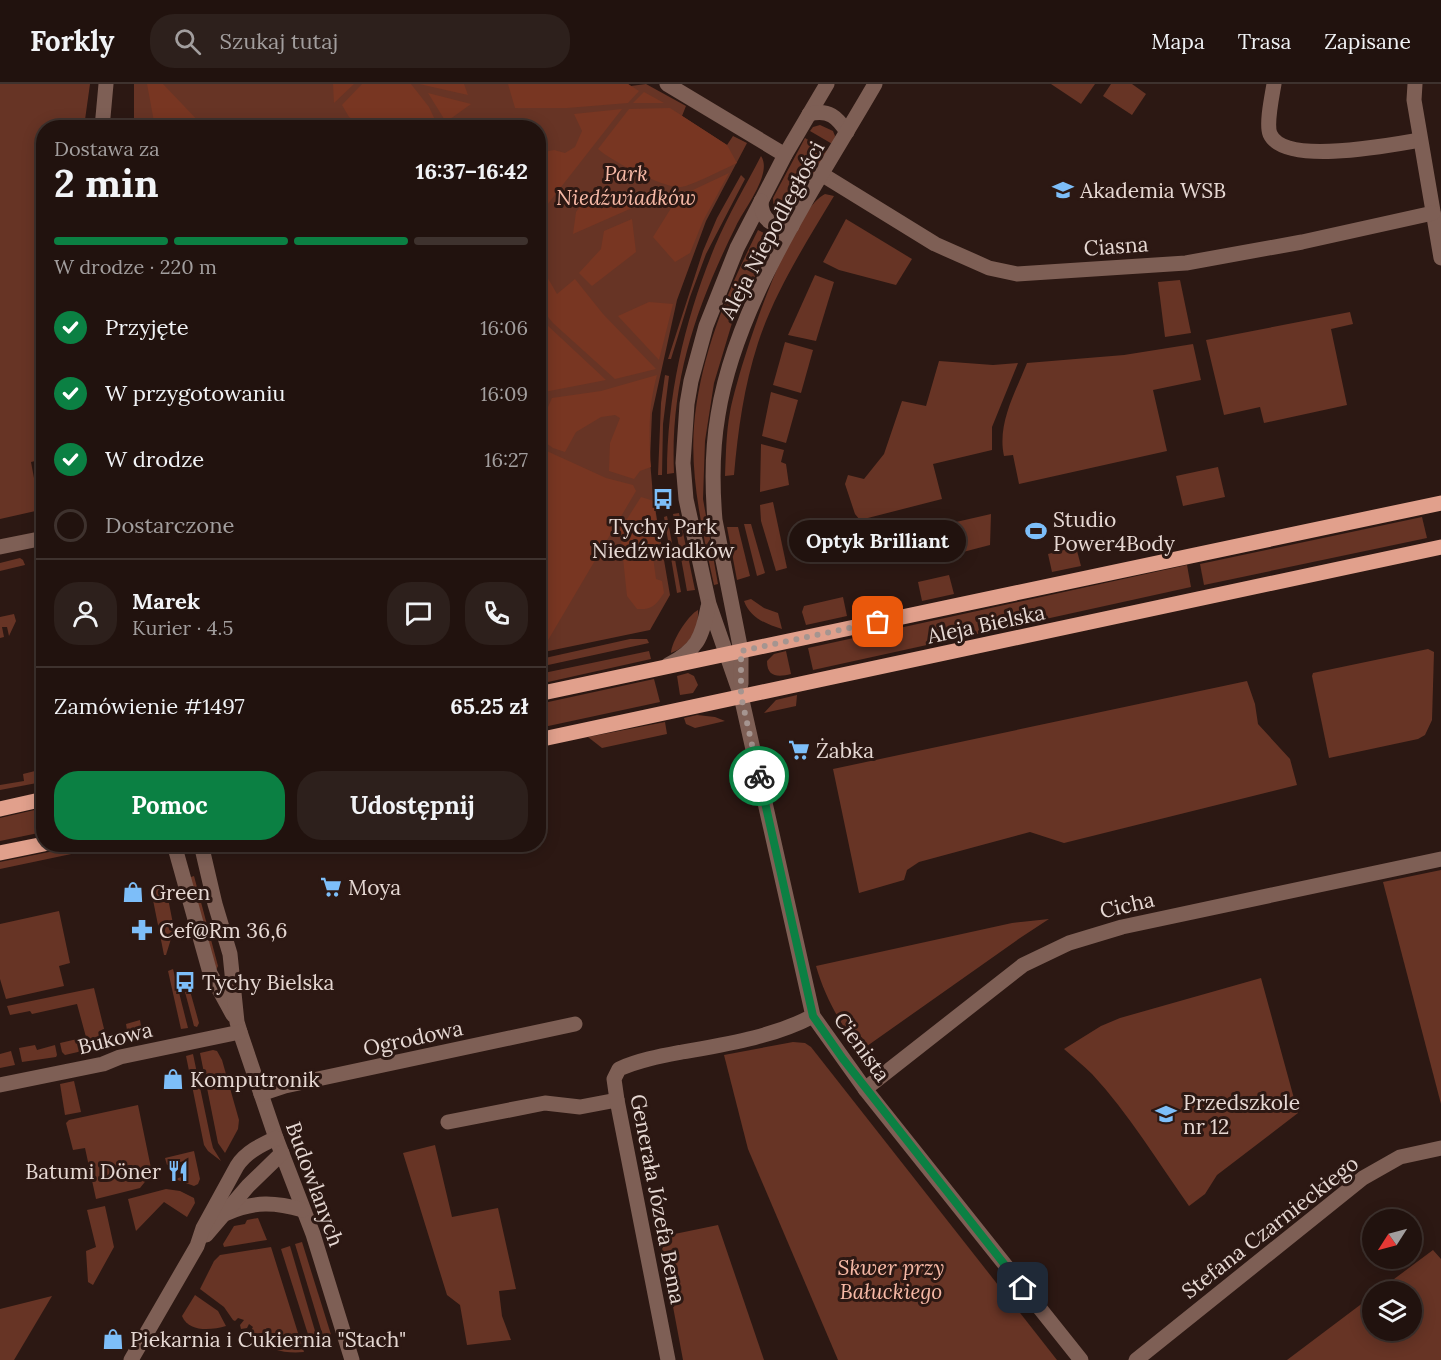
<!DOCTYPE html>
<html lang="pl">
<head>
<meta charset="utf-8">
<style>
	:root { --surface:#21120e; --page:#2d201c; --text:#f1f3f6; --muted:#a29e9e; --line:#3e322e; --accent:#0b8043 }
	body { margin:0; font-family:Lora,serif; background:var(--page); color:var(--text); height:100vh; display:flex; flex-direction:column; font-size:22px; white-space:nowrap }
	* { box-sizing:border-box; margin:0 }
	p { font-size:20px; color:var(--muted) }
	.icon { flex:none; width:33px; height:33px; fill:none; stroke:currentColor; stroke-width:2; stroke-linecap:round; stroke-linejoin:round }
	.map { position:relative; flex:1; overflow:hidden }
	.side { position:absolute; left:36px; top:36px; width:510px; height:732px; display:flex; flex-direction:column; background:var(--surface); border-radius:24px; box-shadow:0 3px 15px #0003,0 0 0 2px var(--line) }
	.side>* { flex:none }
	.needle { width:39px; rotate:234deg }
	.tools { position:absolute; left:1362px; top:1125px; display:grid; gap:12px }
	.tools a { display:grid; place-items:center; width:60px; height:60px; border-radius:50%; background:var(--surface); box-shadow:0 3px 15px #0003,0 0 0 2px var(--line); font-size:30px }
	.pin { position:absolute; display:grid; place-items:center; width:51px; height:51px; color:#fff; margin:-26px; border-radius:12px; box-shadow:0 3px 9px #0006 }
	.courier { position:absolute; display:grid; place-items:center; width:60px; height:60px; margin:-30px; border:4px solid #0b8043; border-radius:50%; background:#fff; color:#222; box-shadow:0 2px 8px #0007 }
	.bubble { position:absolute; height:42px; border-radius:21px; background:var(--surface); box-shadow:0 3px 15px #0003,0 0 0 2px var(--line); font-size:20px; font-weight:700; line-height:42px; text-align:center }
	.head em { font-style:normal; font-weight:700 }
	.head div { display:flex; flex-direction:column-reverse }
	.head { display:flex; align-items:center; justify-content:space-between; height:102px; padding:0 18px }
	h1 { font-size:39px; font-weight:700; line-height:45px }
	.bar { display:grid; grid-template-columns:repeat(4,1fr); gap:9px 6px; align-content:center; height:72px; padding:0 18px }
	.bar i { height:8px; border-radius:4px; background:var(--line) }
	.bar .active { background:var(--accent) }
	.bar p { grid-column:span 4 }
	.line { display:flex; align-items:center; gap:15px; padding:0 18px; border-top:2px solid var(--line) }
	.line div { flex:1 }
	.round { display:grid; place-items:center; flex:none; width:63px; height:63px; border-radius:24px; background:var(--page) }
	ol { padding:0 18px; list-style:none }
	li { display:flex; align-items:center; gap:18px; height:66px }
	li p { margin-inline-start:auto }
	li .icon { padding:6px; border-radius:50%; background:var(--accent); color:#fff; stroke-width:4 }
	li:last-child { color:var(--muted) }
	li i { width:33px; height:33px; border:3px solid var(--line); border-radius:50% }
	.primary-button { display:flex; gap:12px; margin-top:auto; padding:12px 18px }
	.primary-button a { flex:1; height:69px; border-radius:24px; background:var(--accent); color:#fff; font-size:24px; font-weight:700; line-height:69px; text-align:center }
	.primary-button a+a { background:var(--page); color:var(--text) }
	header { display:flex; align-items:center; gap:36px; box-sizing:border-box; height:84px; padding:0 30px; background:var(--surface); border-bottom:2px solid var(--line) }
	header strong { font-size:28px }
	nav { display:flex; gap:33px; margin-inline-start:auto; font-size:21px }
	.search { width:420px; height:54px; background:var(--page); display:flex; align-items:center; gap:15px; box-sizing:border-box; padding:0 21px; border-radius:24px; color:var(--muted); font-size:22px }
	.map>svg:first-child { display:block }
	.green { fill:#673425 }
	.forest { fill:#783622 }
	.lines { fill:none; stroke-linecap:round; stroke-linejoin:round }
	.minor { stroke:#7e5f55; stroke-width:15 }
	.major { stroke:#e1a08c; stroke-width:15 }
	.done { stroke:#a59590; stroke-width:6; stroke-dasharray:0 10.8 }
	.route { stroke:#0b8043; stroke-width:8 }
	.labels { text-anchor:middle; dominant-baseline:central; stroke-width:6; stroke-linejoin:round; paint-order:stroke }
	.park-label { font-size:21px; font-style:italic; fill:#f7b9a6; stroke:#2c1813 }
	.poi-label { font-size:21px; fill:#e6d8d3; stroke:#2c1813; text-anchor:start }
	.street-label { font-size:21px; fill:#e6d8d3; stroke:#2c1813 }
</style>
</head>
<body>
<header>
<strong>Forkly</strong>
<div class="search"><svg class="icon" aria-label="search" viewBox="0 0 24 24"><circle cx="10" cy="10" r="6"/><path d="M15 15l6 6"/></svg>Szukaj tutaj</div>
<nav><a>Mapa</a><a>Trasa</a><a>Zapisane</a></nav>
</header>
<div class="map">
<svg width="1441" height="1276" viewBox="0 0 1441 1276">
	<rect width="100%" height="100%" fill="#2c1813"/>
	<g class="green">
		<polygon points="0,0 90,0 84,43 44,44 44,375 31,378 40,426 0,435"/>
		<polygon points="134,0 628,0 631,2 646,0 686,22 682,32 727,61 733,52 747,59 706,137 677,216 652,329 650,376 653,412 670,511 650,546 539,569 538,44 134,43"/>
		<polygon points="1051,0 1095,0 1081,20"/>
		<polygon points="1111,0 1132,0 1146,10 1132,31 1103,12"/>
		<polygon points="820,41 833,47 835,52 834,61 810,47 813,43"/>
		<path d="M805 54 829 68 791 128C784 132 781 131 774 127L773 114Z"/>
		<path d="M761 72C773 89 744 125 736 142 696 223 670 297 674 389L667 390C667 310 685 235 715 162 728 131 746 101 761 72Z"/>
		<polygon points="741,91 745,95 706,170 690,213 671,275 668,275 703,167 717,134"/>
		<path d="M825 110 834 112C806 159 775 207 758 259 744 302 738 346 734 391L725 392C726 371 726 349 730 328 738 285 789 128 825 110Z"/>
		<polygon points="846,135 912,175 896,201 839,186 823,178"/>
		<path d="M758 146 774 154 732 239 714 299 705 357 703 415 718 500 714 501C703 450 690 394 694 342 700 272 727 208 758 146Z"/>
		<polygon points="815,191 834,198 816,257 788,251"/>
		<polygon points="1180,196 1191,249 1165,253 1158,198"/>
		<polygon points="1350,228 1353,240 1331,245 1347,321 1264,339 1260,323 1224,331 1206,256"/>
		<polygon points="785,258 813,266 801,309 773,301"/>
		<path d="M1193 260 1201 296 1153 306 1167 367 1019 400 1013 371 1004 372C997 340 1015 309 1027 279L1124 271Z"/>
		<polygon points="939,277 993,281 1018,279 992,343 992,366 933,380 942,415 860,436 855,430 845,400 848,391 864,395 884,370 902,317 926,322"/>
		<polygon points="665,291 669,292 663,340 662,391 658,391 661,319"/>
		<polygon points="771,308 798,316 786,359 762,352"/>
		<polygon points="761,360 784,366 781,378 786,380 789,401 760,408"/>
		<polygon points="1218,383 1225,413 1183,422 1176,392"/>
		<polygon points="773,418 787,484 776,487 761,437 760,421"/>
		<polygon points="679,429 695,506 687,507 673,430"/>
		<polygon points="991,430 990,461 963,468 956,438"/>
		<polygon points="667,432 681,508 677,509 664,433"/>
		<polygon points="1422,433 1427,454 1204,501 1200,480"/>
		<polygon points="744,440 751,440 765,489 757,492"/>
		<polygon points="727,443 738,443 750,492 737,496"/>
		<polygon points="1076,463 1081,482 1052,488 1048,470"/>
		<polygon points="20,474 23,476 25,481 0,487 0,479"/>
		<polygon points="1187,481 1191,503 813,586 808,564"/>
		<polygon points="949,491 954,510 922,517 918,498"/>
		<polygon points="843,513 847,532 806,541 802,528 804,522"/>
		<path d="M751 515 764 524 778 529 782 545C766 540 750 534 744 517Z"/>
		<path d="M698 526C699 545 690 562 671 569 671 558 688 531 698 526Z"/>
		<polygon points="14,530 16,537 9,552 7,543 2,543 4,553 0,554 0,533"/>
		<polygon points="630,555 647,555 649,559 539,583 539,577 545,574"/>
		<polygon points="1428,565 1434,568 1432,636 1425,651 1418,655 1329,674 1312,592 1313,589"/>
		<polygon points="649,567 651,575 539,600 539,590"/>
		<path d="M786 567 791 590C779 593 767 594 767 577L774 570Z"/>
		<polygon points="688,589 694,592 698,601 693,609 680,611 677,592"/>
		<polygon points="654,595 660,618 539,644 539,620"/>
		<polygon points="1247,597 1255,620 1258,640 1290,675 1297,701 1064,759 1030,748 919,778 907,786 904,796 859,809 833,685"/>
		<polygon points="797,611 796,622 764,629 776,616"/>
		<polygon points="697,631 715,633 725,637 695,644 686,640 684,634"/>
		<polygon points="665,638 667,650 602,664 588,653"/>
		<polygon points="35,687 37,699 0,706 0,701 24,697 23,690"/>
		<polygon points="43,724 43,748 0,757 0,734"/>
		<polygon points="88,760 99,761 95,765 0,785 0,778"/>
		<polygon points="1441,786 1441,1020 1383,798"/>
		<polygon points="194,792 218,882 216,886 188,794"/>
		<polygon points="161,804 162,810 167,809 174,845 166,871 164,871 151,806"/>
		<polygon points="59,827 70,879 59,882 64,902 6,915 0,895 0,840"/>
		<path d="M1049 835 1020 854 860 967C841 940 825 914 816 882L1012 839Z"/>
		<polygon points="173,885 188,944 181,945 168,887"/>
		<path d="M1261 894 1298 1029 1217 1091 1205 1110 1189 1122C1158 1078 1129 1030 1092 990 1083 981 1073 973 1064 965L1101 942 1120 934Z"/>
		<polygon points="94,904 108,961 65,971 62,968 60,959 86,953 77,920 32,930 30,927 10,931 7,922"/>
		<polygon points="190,907 199,939 197,943 194,942 185,908"/>
		<polygon points="140,936 143,954 131,954 128,952 126,940"/>
		<polygon points="793,958 805,959 811,963 1057,1276 838,1276 748,1065 724,971"/>
		<polygon points="35,961 37,966 55,961 57,971 56,973 22,978 19,964"/>
		<polygon points="213,966 217,967 222,976 239,1036 238,1045 225,1069 218,1059 200,969"/>
		<polygon points="11,967 15,981 0,984 0,970"/>
		<polygon points="193,970 211,1056 213,1064 221,1077 208,1067 204,1061 186,972"/>
		<polygon points="74,997 81,1028 65,1031 60,1000"/>
		<polygon points="138,1021 152,1089 140,1104 96,1115 85,1064 73,1066 66,1039 69,1036"/>
		<polygon points="435,1061 452,1133 498,1124 516,1205 499,1207 502,1232 511,1256 467,1261 460,1221 447,1211 403,1069"/>
		<polygon points="194,1067 200,1095 198,1100 194,1102 175,1095 188,1091 185,1077 167,1081 165,1074"/>
		<polygon points="166,1105 180,1107 194,1114 195,1119 187,1133 164,1118 136,1147 128,1115"/>
		<polygon points="105,1122 114,1163 93,1201 88,1198 86,1167 96,1163 87,1126"/>
		<polygon points="258,1134 267,1156 224,1163 223,1160 234,1142 245,1140 247,1136"/>
		<polygon points="718,1141 764,1276 683,1276 660,1153"/>
		<polygon points="302,1158 333,1257 326,1262 295,1160"/>
		<polygon points="290,1162 320,1264 313,1266 281,1165"/>
		<path d="M271 1163 304 1268C281 1270 266 1264 248 1251L253 1243 249 1240 247 1244 241 1245 240 1241 244 1236 238 1234 235 1237 233 1236 224 1223 200 1205 214 1177 220 1171Z"/>
		<polygon points="1433,1166 1441,1175 1441,1276 1287,1276 1372,1212 1372,1246 1412,1246 1412,1208 1378,1207"/>
		<path d="M195 1211 218 1227 226 1242C212 1246 189 1249 182 1232Z"/>
		<polygon points="52,1212 14,1276 0,1276 0,1225"/>
	</g>
	<g class="forest">
		<polygon points="147,0 163,0 204,43 155,43"/>
		<polygon points="333,0 354,0 334,19"/>
		<polygon points="362,0 411,0 429,23 437,40 399,38 363,43 349,33 342,21"/>
		<polygon points="419,0 464,0 468,11"/>
		<polygon points="508,0 628,0 639,7 628,19 567,24 515,24"/>
		<polygon points="644,8 664,19 633,19"/>
		<polygon points="428,9 471,20 446,38"/>
		<path d="M670 24 727 61 737 79C726 84 691 102 681 103 665 105 611 77 598 65L629 25Z"/>
		<polygon points="622,25 547,121 539,95 539,69 554,66 565,69 575,63 582,47 574,30"/>
		<polygon points="729,89 703,137 690,169 675,178 653,153 678,113"/>
		<polygon points="591,108 616,112 632,124 573,150 576,128"/>
		<polygon points="632,135 636,168 592,202 579,189 601,165 604,147"/>
		<polygon points="539,179 557,210 575,195 603,230 656,285 615,295 553,239 539,222"/>
		<polygon points="649,218 673,220 659,276 618,232"/>
		<polygon points="538,232 546,240 606,296 539,309"/>
		<path d="M657 291C648 324 649 349 651 383L640 387 634 395 609 387 610 359 620 334 615 331 601 333 576 348 565 368 553 364 539 354V343L552 314 601 307Z"/>
		<polygon points="538,363 606,394 633,401 636,407 541,568 539,569"/>
		<path d="M641 413 654 417 660 469 653 473 656 495 662 497 664 509C656 521 652 526 637 525L627 512 620 446Z"/>
	</g>
	<g class="lines">
		<g class="minor">
			<polyline points="667,0 785,71"/>
			<polyline points="827,0 785,71 737,164 706,242 691,297 687,320 683,379 686,415 709,520 741,612 813,932 865,1005 1081,1276"/>
			<path d="M1274 0C1272 12 1266 40 1270 50 1284 82 1391 61 1420 56"/>
			<polyline points="1415,0 1414,16 1441,174"/>
			<path d="M809 30C829 25 837 33 847 48"/>
			<polyline points="102,44 106,0"/>
			<polyline points="823,91 935,160 989,184 1017,190 1186,179 1302,158 1433,129"/>
			<path d="M761 117C761 137 774 144 792 142"/>
			<polyline points="0,463 44,454"/>
			<path d="M668 581C697 566 702 554 708 523"/>
			<path d="M741 600V567L715 436C712 401 712 366 718 331 736 217 818 99 875 0"/>
			<polyline points="174,760 210,889 233,931"/>
			<polyline points="201,760 215,820 230,870 237,938 240,948 276,1054 313,1150 352,1276"/>
			<polyline points="0,1001 103,980 120,973 240,948"/>
			<polyline points="865,1005 1023,881 1069,859 1122,843 1441,775"/>
			<polyline points="261,1010 285,1002 575,940"/>
			<polyline points="448,1038 545,1019 580,1023 617,1016"/>
			<path d="M227 1129C255 1117 275 1118 303 1126"/>
			<polyline points="206,1151 248,1102 282,1069"/>
			<path d="M131 1276 197 1162 203 1144 237 1082C246 1068 261 1061 276 1054"/>
			<path d="M668 1276 617 1016 614 995 619 985C639 976 661 972 682 968 727 960 773 953 813 932"/>
			<polyline points="1136,1276 1363,1094 1400,1073 1441,1064"/>
		</g>
		<g class="major">
			<polyline points="538,610 1441,419"/>
			<polyline points="538,656 1441,463"/>
			<polyline points="0,725 44,715"/>
			<polyline points="0,769 44,760"/>
		</g>
	</g>
	<g class="lines">
		<polyline class="done" points="759,692 741,612 741,567 878,538"/>
		<polyline class="route" points="759,692 813,932 843,975 1023,1204"/>
	</g>
	<defs>
		<symbol id="university-bare" viewBox="-9 -9 18 18"><path d="M0-5L7-2L0 1L-7-2ZM-4 1L0 2.5L4 1V4Q0 6-4 4Z" fill="#7dbef9" stroke="#2c1813" stroke-width="2.5" paint-order="stroke"/></symbol>
		<symbol id="bus-bare" viewBox="-9 -9 18 18"><path d="M-5-6H5V4H4V6H2V4H-2V6H-4V4H-5ZM-3.5-4V0h7V-4ZM-3.5 1.2v1.5H-2V1.2ZM2 1.2v1.5H3.5V1.2Z" fill="#7dbef9" stroke="#2c1813" stroke-width="2.5" paint-order="stroke"/></symbol>
		<symbol id="stadium-bare" viewBox="-9 -9 18 18"><path d="M0-5a6.5 5 0 1 0 0 10a6.5 5 0 1 0 0-10ZM-3.5-1.8h7v3.6h-7Z" fill="#7dbef9" stroke="#2c1813" stroke-width="2.5" paint-order="stroke"/></symbol>
		<symbol id="supermarket-bare" viewBox="-9 -9 18 18"><path d="M-6-5.5h2.5l.6 2H6L4.5 2H-2.5L-4.4-4H-6ZM-1.5 3.2a1.3 1.3 0 1 0 .1 0ZM3 3.2a1.3 1.3 0 1 0 .1 0Z" fill="#7dbef9" stroke="#2c1813" stroke-width="2.5" paint-order="stroke"/></symbol>
		<symbol id="shop-bare" viewBox="-9 -9 18 18"><path d="M-5-2.5h2.3a2.7 3.5 0 0 1 5.4 0H5L5.5 6h-11ZM-1.5-2.5h3a1.5 2.3 0 0 0-3 0Z" fill="#7dbef9" stroke="#2c1813" stroke-width="2.5" paint-order="stroke"/></symbol>
		<symbol id="pharmacy-bare" viewBox="-9 -9 18 18"><path d="M-2-6h4v4h4v4h-4v4h-4v-4h-4v-4h4Z" fill="#7dbef9" stroke="#2c1813" stroke-width="2.5" paint-order="stroke"/></symbol>
		<symbol id="school-bare" viewBox="-9 -9 18 18"><path d="M0-5L7-2L0 1L-7-2ZM-4 1L0 2.5L4 1V4Q0 6-4 4Z" fill="#7dbef9" stroke="#2c1813" stroke-width="2.5" paint-order="stroke"/></symbol>
		<symbol id="restaurant-bare" viewBox="-9 -9 18 18"><path d="M-5-6h1v4h1v-4h1v4h1v-4h1v5L-1.5 .5V6h-2V.5L-5-1ZM5-6V6H3V1.5H1.5Q1.5-4 5-6Z" fill="#7dbef9" stroke="#2c1813" stroke-width="2.5" paint-order="stroke"/></symbol>
	</defs>
	<g fill-rule="evenodd">
		<use href="#university-bare" x="1048" y="91" width="30" height="30"/>
		<use href="#bus-bare" x="648" y="400" width="30" height="30"/>
		<use href="#stadium-bare" x="1021" y="432" width="30" height="30"/>
		<use href="#supermarket-bare" x="784" y="651" width="30" height="30"/>
		<use href="#supermarket-bare" x="316" y="788" width="30" height="30"/>
		<use href="#shop-bare" x="118" y="793" width="30" height="30"/>
		<use href="#pharmacy-bare" x="127" y="831" width="30" height="30"/>
		<use href="#bus-bare" x="170" y="883" width="30" height="30"/>
		<use href="#shop-bare" x="158" y="980" width="30" height="30"/>
		<use href="#school-bare" x="1151" y="1015" width="30" height="30"/>
		<use href="#restaurant-bare" x="163" y="1072" width="30" height="30"/>
		<use href="#shop-bare" x="98" y="1240" width="30" height="30"/>
	</g>
	<g class="labels">
		<g class="park-label">
			<text x="626" y="89">Park<tspan x="626" dy="24">Niedźwiadków</tspan></text>
			<text x="891" y="1183">Skwer przy<tspan x="891" dy="24">Bałuckiego</tspan></text>
		</g>
		<g class="poi-label">
			<text x="1080" y="106">Akademia WSB</text>
			<text x="1053" y="435">Studio<tspan x="1053" dy="24">Power4Body</tspan></text>
			<text x="663" y="442" text-anchor="middle">Tychy Park<tspan x="663" dy="24">Niedźwiadków</tspan></text>
			<text x="816" y="666">Żabka</text>
			<text x="348" y="803">Moya</text>
			<text x="150" y="808">Green</text>
			<text x="159" y="846">Cef@Rm 36,6</text>
			<text x="202" y="898">Tychy Bielska</text>
			<text x="190" y="995">Komputronik</text>
			<text x="1183" y="1018">Przedszkole<tspan x="1183" dy="24">nr 12</tspan></text>
			<text x="161" y="1087" text-anchor="end">Batumi Döner</text>
			<text x="130" y="1255">Piekarnia i Cukiernia "Stach"</text>
		</g>
		<g class="street-label">
			<text transform="translate(772 146) rotate(-62)">Aleja Niepodległości</text>
			<text transform="translate(1116 162) rotate(-4)">Ciasna</text>
			<text transform="translate(986 540) rotate(-12)">Aleja Bielska</text>
			<text transform="translate(1127 821) rotate(-13)">Cicha</text>
			<text transform="translate(115 954) rotate(-14)">Bukowa</text>
			<text transform="translate(413 954) rotate(-12)">Ogrodowa</text>
			<text transform="translate(862 963) rotate(54)">Cienista</text>
			<text transform="translate(315 1100) rotate(70)">Budowlanych</text>
			<text transform="translate(658 1115) rotate(79)">Generała Józefa Bema</text>
			<text transform="translate(1270 1143) rotate(-38)">Stefana Czarnieckiego</text>
		</g>
	</g>
</svg>
<div class="tools">
<a><svg class="needle" viewBox="-14 -14 28 28"><path d="M0-13l5 13h-10z" fill="#e53935"/><path d="M0 13l5-13h-10z" fill="#a29e9e"/></svg></a>
<a><svg class="icon" aria-label="layers" viewBox="0 0 24 24"><path d="M12 4l9 5-9 5-9-5zM3 14l9 5 9-5"/></svg></a>
</div>
<div class="pin" style="left:878px;top:538px;background:#ea580c"><svg class="icon" aria-label="bag" viewBox="0 0 24 24"><path d="M5 8h14l-1 12H6zM9 8a3 3 0 0 1 6 0"/></svg></div>
<div class="pin" style="left:1023px;top:1204px;background:#1f2937"><svg class="icon" aria-label="home" viewBox="0 0 24 24"><path d="M3 11l9-7 9 7M6 9v11h12V9"/></svg></div>
<div class="courier" style="left:759px;top:692px"><svg class="icon" aria-label="bike" viewBox="0 0 24 24"><circle cx="6" cy="16" r="4"/><circle cx="18" cy="16" r="4"/><path d="M6 16l4-8h5l3 8M10 8l3 8H6M13 5h3"/></svg></div>
<div class="bubble" style="left:789px;top:436px;width:177px">Optyk Brilliant</div>
<section class="side">
<div class="head"><div><h1>2 min</h1><p>Dostawa za</p></div><em>16:37–16:42</em></div>
<div class="bar"><i class="active"></i><i class="active"></i><i class="active"></i><i></i><p>W drodze · 220 m</p></div>
<ol>
<li><svg class="icon" aria-label="check" viewBox="0 0 24 24"><path d="M5 12l5 5 9-10"/></svg>Przyjęte<p>16:06</p></li>
<li><svg class="icon" aria-label="check" viewBox="0 0 24 24"><path d="M5 12l5 5 9-10"/></svg>W przygotowaniu<p>16:09</p></li>
<li><svg class="icon" aria-label="check" viewBox="0 0 24 24"><path d="M5 12l5 5 9-10"/></svg>W drodze<p>16:27</p></li>
<li><i></i>Dostarczone</li>
</ol>
<div class="line" style="height:108px"><a class="round"><svg class="icon" aria-label="person" viewBox="0 0 24 24"><circle cx="12" cy="8" r="4"/><path d="M4 21q1-7 8-7t8 7"/></svg></a><div><b>Marek</b><p>Kurier · 4.5</p></div><a class="round"><svg class="icon" aria-label="chat" viewBox="0 0 24 24"><path d="M4 5h16v11H9l-5 4z"/></svg></a><a class="round"><svg class="icon" aria-label="phone" viewBox="0 0 24 24"><path d="M5 4h4l2 5-3 2q2 4 5 5l2-3 5 2v4C11 20 4 13 5 4z"/></svg></a></div>
<div class="line" style="height:78px"><div>Zamówienie #1497</div><b>65.25 zł</b></div>
<div class="primary-button"><a>Pomoc</a><a>Udostępnij</a></div>
</section>
</div>
</body>
</html>
